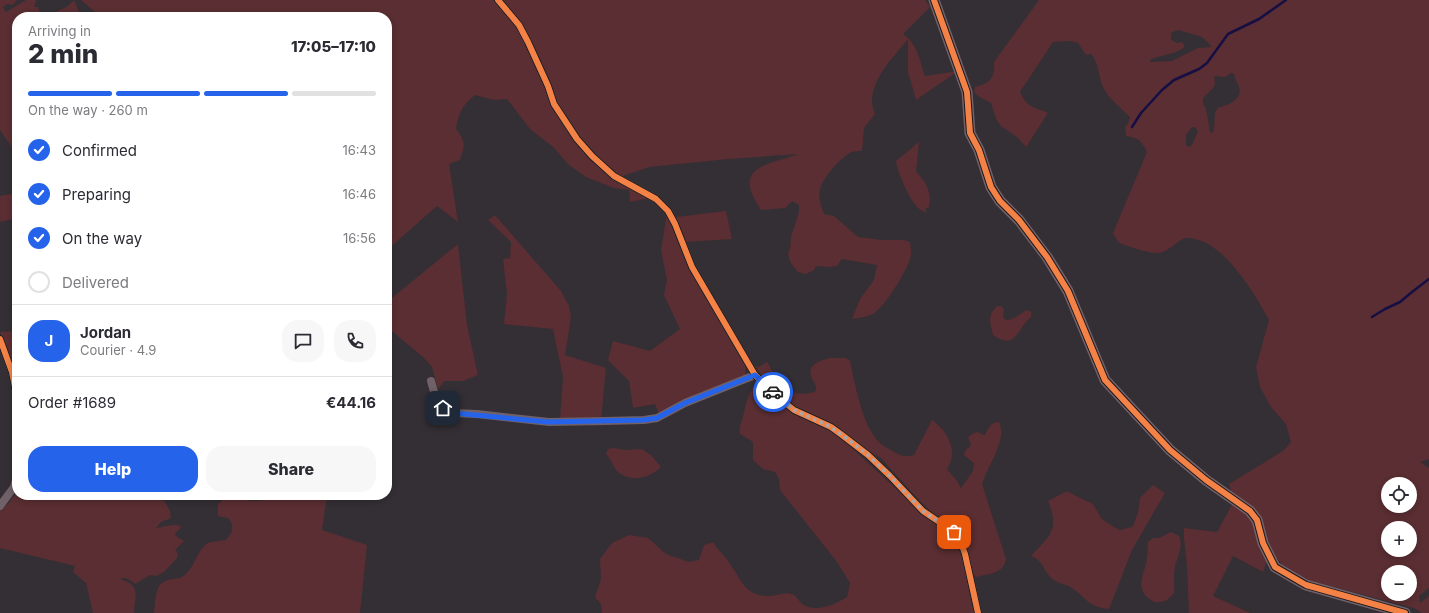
<!DOCTYPE html>
<html lang="en">
<head>
<meta charset="utf-8">
<style>
	:root { --surface:#fff; --page:#f7f7f7; --text:#2b2b33; --muted:#7c7c81; --line:#e1e1e2; --accent:#2563eb }
	body { margin:0; font-family:Inter,sans-serif; background:var(--page); color:var(--text); height:100vh; display:flex; flex-direction:column; font-size:15px; white-space:nowrap }
	* { box-sizing:border-box; margin:0 }
	p { font-size:13px; color:var(--muted) }
	.icon { flex:none; width:22px; height:22px; fill:none; stroke:currentColor; stroke-width:2; stroke-linecap:round; stroke-linejoin:round }
	.map { position:relative; flex:1; overflow:hidden }
	.details { position:absolute; left:12px; top:12px; width:380px; height:488px; display:flex; flex-direction:column; background:var(--surface); border-radius:16px; box-shadow:0 2px 6px #0003 }
	.details>* { flex:none }
	.controls { position:absolute; left:1381px; top:477px; display:grid; gap:8px }
	.controls a { display:grid; place-items:center; width:36px; height:36px; border-radius:50%; background:var(--surface); box-shadow:0 2px 6px #0003; font-size:20px }
	.pin { position:absolute; display:grid; place-items:center; width:34px; height:34px; color:#fff; margin:-17px; border-radius:8px; box-shadow:0 2px 6px #0006 }
	.courier { position:absolute; display:grid; place-items:center; width:40px; height:40px; margin:-20px; border:3px solid #2563eb; border-radius:50%; background:#fff; color:#222; box-shadow:0 1px 5px #0007 }
	.summary em { font-style:normal; font-weight:800 }
	.summary div { display:flex; flex-direction:column-reverse }
	.summary { display:flex; align-items:center; justify-content:space-between; height:68px; padding:0 16px }
	h1 { font-size:26px; font-weight:800; line-height:30px }
	.bar { display:grid; grid-template-columns:repeat(4,1fr); gap:6px 4px; align-content:center; height:48px; padding:0 16px }
	.bar i { height:5px; border-radius:3px; background:var(--line) }
	.bar .selected { background:var(--accent) }
	.bar p { grid-column:span 4 }
	.line { display:flex; align-items:center; gap:10px; padding:0 16px; border-top:1px solid var(--line) }
	.line div { flex:1 }
	.round { display:grid; place-items:center; flex:none; width:42px; height:42px; border-radius:16px; background:var(--page) }
	ol { padding:0 16px; list-style:none }
	li { display:flex; align-items:center; gap:12px; height:44px }
	li p { margin-inline-start:auto }
	li .icon { padding:4px; border-radius:50%; background:var(--accent); color:#fff; stroke-width:4 }
	li:last-child { color:var(--muted) }
	li i { width:22px; height:22px; border:2px solid var(--line); border-radius:50% }
	.cta { display:flex; gap:8px; margin-top:auto; padding:8px 16px }
	.cta a { flex:1; height:46px; border-radius:16px; background:var(--accent); color:#fff; font-size:16px; font-weight:800; line-height:46px; text-align:center }
	.cta a+a { background:var(--page); color:var(--text) }
	.map>svg:first-child { display:block }
	.green { fill:#5a2e32; fill-rule:evenodd }
	.lines { fill:none; stroke-linecap:round; stroke-linejoin:round }
	.stream { stroke:#160f44; stroke-width:2.5 }
	.street { stroke:#706068; stroke-width:8 }
	.secondary { stroke:#73616a; stroke-width:11 }
	.cycleway-casing { stroke:#1b181a; stroke-width:8 }
	.cycleway { stroke:#f48246; stroke-width:6 }
	.done { stroke:#aaa6aa; stroke-width:4; stroke-dasharray:0 7.2 }
	.route { stroke:#2563eb; stroke-width:5 }
</style>
</head>
<body>
<div class="map">
<svg width="1429" height="613" viewBox="0 0 1429 613">
	<rect width="100%" height="100%" fill="#342f34"/>
	<g class="green">
		<polygon points="0,0 17,0 13,5 7,4 3,7 6,12 26,0 36,0 34,7 38,7 40,14 45,17 17,17 17,155 0,130"/>
		<polygon points="74,0 81,17 46,17 68,6"/>
		<path d="M81 0H494L517 27 571 138 591 161 609 176 649 198 630 202 629 190 614 188 586 177 569 165 553 147 530 129 507 99 494 100 475 95C462 106 459 112 456 129 466 142 465 145 460 160L449 164 458 222 437 206 387 250V17H99L95 12Z"/>
		<path d="M503 0H925L930 7 903 34C917 43 920 61 925 76L958 71 916 100 911 82 908 73V39C894 57 872 77 872 102 872 106 874 110 875 114L864 128 862 151C858 151 854 151 850 153 840 158 823 178 820 189 818 198 821 206 824 214L834 216 858 237 881 240H904L910 242C910 246 912 251 911 255 909 268 885 307 873 314 866 317 859 318 852 319L860 299 874 280 877 265 842 259 837 266 828 267 816 266 814 270 806 274 798 272 790 262 788 253 790 249 791 237 799 212V205L792 201 785 208 761 210C756 202 752 196 750 187 745 164 783 161 798 154L728 159 649 167 620 177 591 150 580 137 558 104 520 21Z"/>
		<path d="M1039 0H1429V459L1420 462 1429 468V588L1419 596 1420 603 1429 596V613H1422L1414 608 1311 581 1284 567 1271 551 1263 532 1231 491 1229 484 1283 451 1291 442 1286 424 1271 407 1260 387 1256 367 1269 320C1256 295 1224 243 1194 239 1192 238 1187 238 1185 238 1178 240 1169 252 1158 253 1153 254 1125 246 1120 243 1117 241 1115 237 1113 233L1147 152C1141 140 1139 138 1126 136L1125 127 1128 124 1130 117C1121 108 1110 100 1104 89 1098 78 1099 62 1091 54L1086 55 1078 43 1071 41 1053 42 1020 92C1028 109 1033 106 1048 113L1026 147 1017 137 1001 126 996 119 991 103 978 96 974 92 975 87C990 83 995 78 994 62ZM1178 30 1202 37 1212 47 1198 48 1172 61 1150 62V60C1160 55 1179 54 1185 46L1182 42 1177 43 1171 40V33ZM1231 73 1234 74C1235 79 1237 82 1239 87 1243 100 1228 105 1218 108L1215 113 1214 130 1212 133 1210 132 1206 108 1203 104V98L1214 87 1215 83 1214 76 1225 77ZM1192 127H1195L1198 131 1192 145 1189 147 1186 145V135ZM1388 484H1410V506H1388ZM1388 528H1410V550H1388ZM1388 572H1410V594H1388Z"/>
		<path d="M919 142 916 172C926 181 932 192 929 207L926 208V213C924 211 920 210 918 208 910 200 897 172 896 161Z"/>
		<polygon points="17,193 17,218 0,222 0,196"/>
		<polygon points="726,211 732,239 684,242 676,217"/>
		<polygon points="667,213 746,365 745,376 659,414 655,404 633,408 629,381 608,360 613,341 650,351 680,329 664,295 667,280 661,250"/>
		<polygon points="495,215 561,291 569,306 571,317 565,355 606,368 601,421 560,420 563,377 553,329 504,324 507,294 503,259 510,258 511,242 488,220"/>
		<polygon points="458,244 467,325 478,375 463,381 444,381 438,389 432,367 423,357 387,327 387,302"/>
		<path d="M997 306H1001L1004 309 1003 317 1006 320C1015 320 1019 314 1027 310L1031 312V317C1016 329 1017 351 993 335 990 323 987 316 997 306Z"/>
		<polygon points="17,331 17,377 0,332"/>
		<path d="M830 358H846L850 361C855 384 862 425 879 442 882 445 887 448 891 450 899 455 905 458 914 455L932 420C948 431 959 452 947 469L957 481 961 488 973 471 974 463 964 455 965 451 971 445 968 437 974 433 978 432 983 435H985C988 428 991 422 999 422 1008 439 987 467 982 484L1006 559C1004 574 988 574 976 577L971 570 957 530 944 519 934 514 919 500 881 458 788 404 767 382 755 366 759 367 767 362C771 368 774 375 779 382 786 393 804 397 816 391 817 384 813 383 811 376 807 364 822 360 830 358Z"/>
		<path d="M754 386 762 388 793 413 830 430 842 439 908 500 950 532 955 541 964 563 972 606 976 613H602L601 604 595 597 601 579 600 559 612 543 629 535 648 538 666 554 689 562 699 560 704 545 713 542C718 550 725 556 730 564 742 580 744 595 767 596 776 597 785 590 794 595 797 597 799 601 802 604 816 613 834 605 847 597L850 583 837 562 780 490 779 479 775 472 763 469 753 460V442L740 434C739 424 742 422 744 412 747 400 747 397 754 386Z"/>
		<path d="M613 448 626 450 642 449 651 455 661 467C650 478 631 483 618 472 613 467 611 459 606 454L608 449Z"/>
		<path d="M1153 485 1165 493 1132 550 1109 609C1087 607 1085 596 1069 586 1064 584 1058 583 1054 580 1043 573 1045 561 1031 556 1050 536 1060 530 1048 501L1067 491 1078 497 1093 504 1101 518 1112 526 1120 530 1128 528 1133 526 1138 513 1140 498Z"/>
		<path d="M17 491V495H161L170 511 171 518 161 522 156 528C165 527 171 523 181 526L180 529 175 533 176 536 184 541 175 550 178 553 177 558 165 571 157 576 150 575 135 584C130 580 126 576 120 579 141 585 135 595 134 613H93L86 583 73 572 75 566 0 548V511L10 502Z"/>
		<path d="M222 495H239L249 501H262L267 495H327L322 530 367 545 360 613H154C155 604 155 594 159 586 164 578 175 580 182 577 195 569 195 552 208 543 213 541 221 541 226 540 233 532 235 526 228 518L218 516V504L222 501Z"/>
		<polygon points="1233,503 1255,522 1267,560 1263,572 1233,556 1213,596 1250,613 1189,613 1187,566 1184,538 1184,528 1217,532"/>
		<path d="M1171 532 1179 536C1184 547 1177 557 1175 567 1173 576 1175 585 1174 593 1168 600 1164 603 1155 602 1151 601 1150 599 1147 597 1135 585 1146 571 1147 557 1148 552 1147 547 1148 542L1153 538H1159Z"/>
	</g>
	<g class="lines">
		<g class="stream">
			<polyline points="1132,127 1141,113 1162,90 1174,80 1199,69 1207,63 1228,34 1259,19 1286,0"/>
			<polyline points="1372,317 1385,309 1400,302 1412,292 1429,279"/>
		</g>
		<g class="street">
			<polyline points="498,0 519,25 528,42 548,86 554,104 577,139 592,156 614,176 656,199 668,211 675,224 692,267 755,375 778,397 794,410 831,427 842,435 868,455 890,476 923,511 954,532 960,540 965,554 978,613"/>
			<polyline points="0,339 12,372 17,397"/>
			<polyline points="431,381 436,399 443,408 453,413 477,414 549,422 605,421 644,420 657,418 685,403 755,375"/>
			<polyline points="0,506 14,487 17,477"/>
		</g>
		<polyline class="secondary" points="934,0 967,92 970,133 979,150 991,187 1000,201 1019,220 1047,257 1068,291 1105,380 1170,450 1206,480 1250,511 1257,520 1263,543 1275,567 1306,585 1405,613"/>
		<defs>
			<g id="cycleway">
				<polyline points="498,0 519,25 528,42 548,86 554,104 577,139 592,156 614,176 656,199 668,211 675,224 692,267 755,375 778,397 794,410 831,427 842,435 868,455 890,476 923,511 954,532 960,540 965,554 978,613"/>
				<polyline points="934,0 967,92 970,133 979,150 991,187 1000,201 1019,220 1047,257 1068,291 1105,380 1170,450 1206,480 1250,511 1257,520 1263,543 1275,567 1306,585 1405,613"/>
				<polyline points="0,339 12,372 17,397"/>
			</g>
		</defs>
		<use href="#cycleway" class="cycleway-casing"/>
		<use href="#cycleway" class="cycleway"/>
	</g>
	<g class="lines">
		<polyline class="done" points="773,392 794,410 831,427 842,435 868,455 890,476 923,511 954,532"/>
		<polyline class="route" points="443,408 453,413 549,422 644,420 657,418 685,403 755,375 773,392"/>
	</g>
</svg>
<div class="controls">
<a><svg class="icon" aria-label="locate" viewBox="0 0 24 24"><circle cx="12" cy="12" r="6"/><path d="M12 2v4M12 18v4M2 12h4M18 12h4"/></svg></a>
<a>+</a>
<a>−</a>
</div>
<div class="pin" style="left:954px;top:532px;background:#ea580c"><svg class="icon" aria-label="bag" viewBox="0 0 24 24"><path d="M5 8h14l-1 12H6zM9 8a3 3 0 0 1 6 0"/></svg></div>
<div class="pin" style="left:443px;top:408px;background:#1f2937"><svg class="icon" aria-label="home" viewBox="0 0 24 24"><path d="M3 11l9-7 9 7M6 9v11h12V9"/></svg></div>
<div class="courier" style="left:773px;top:392px"><svg class="icon" aria-label="car" viewBox="0 0 24 24"><path d="M5 17H2v-5l4-1 3-4h7l3 4 3 1v5h-3M9 17h6M6 11h13"/><circle cx="7" cy="17" r="2"/><circle cx="17" cy="17" r="2"/></svg></div>
<section class="details">
<div class="summary"><div><h1>2 min</h1><p>Arriving in</p></div><em>17:05–17:10</em></div>
<div class="bar"><i class="selected"></i><i class="selected"></i><i class="selected"></i><i></i><p>On the way · 260 m</p></div>
<ol>
<li><svg class="icon" aria-label="check" viewBox="0 0 24 24"><path d="M5 12l5 5 9-10"/></svg>Confirmed<p>16:43</p></li>
<li><svg class="icon" aria-label="check" viewBox="0 0 24 24"><path d="M5 12l5 5 9-10"/></svg>Preparing<p>16:46</p></li>
<li><svg class="icon" aria-label="check" viewBox="0 0 24 24"><path d="M5 12l5 5 9-10"/></svg>On the way<p>16:56</p></li>
<li><i></i>Delivered</li>
</ol>
<div class="line" style="height:72px"><b class="round" style="background:var(--accent);color:#fff">J</b><div><b>Jordan</b><p>Courier · 4.9</p></div><a class="round"><svg class="icon" aria-label="chat" viewBox="0 0 24 24"><path d="M4 5h16v11H9l-5 4z"/></svg></a><a class="round"><svg class="icon" aria-label="phone" viewBox="0 0 24 24"><path d="M5 4h4l2 5-3 2q2 4 5 5l2-3 5 2v4C11 20 4 13 5 4z"/></svg></a></div>
<div class="line" style="height:52px"><div>Order #1689</div><b>€44.16</b></div>
<div class="cta"><a>Help</a><a>Share</a></div>
</section>
</div>
</body>
</html>
